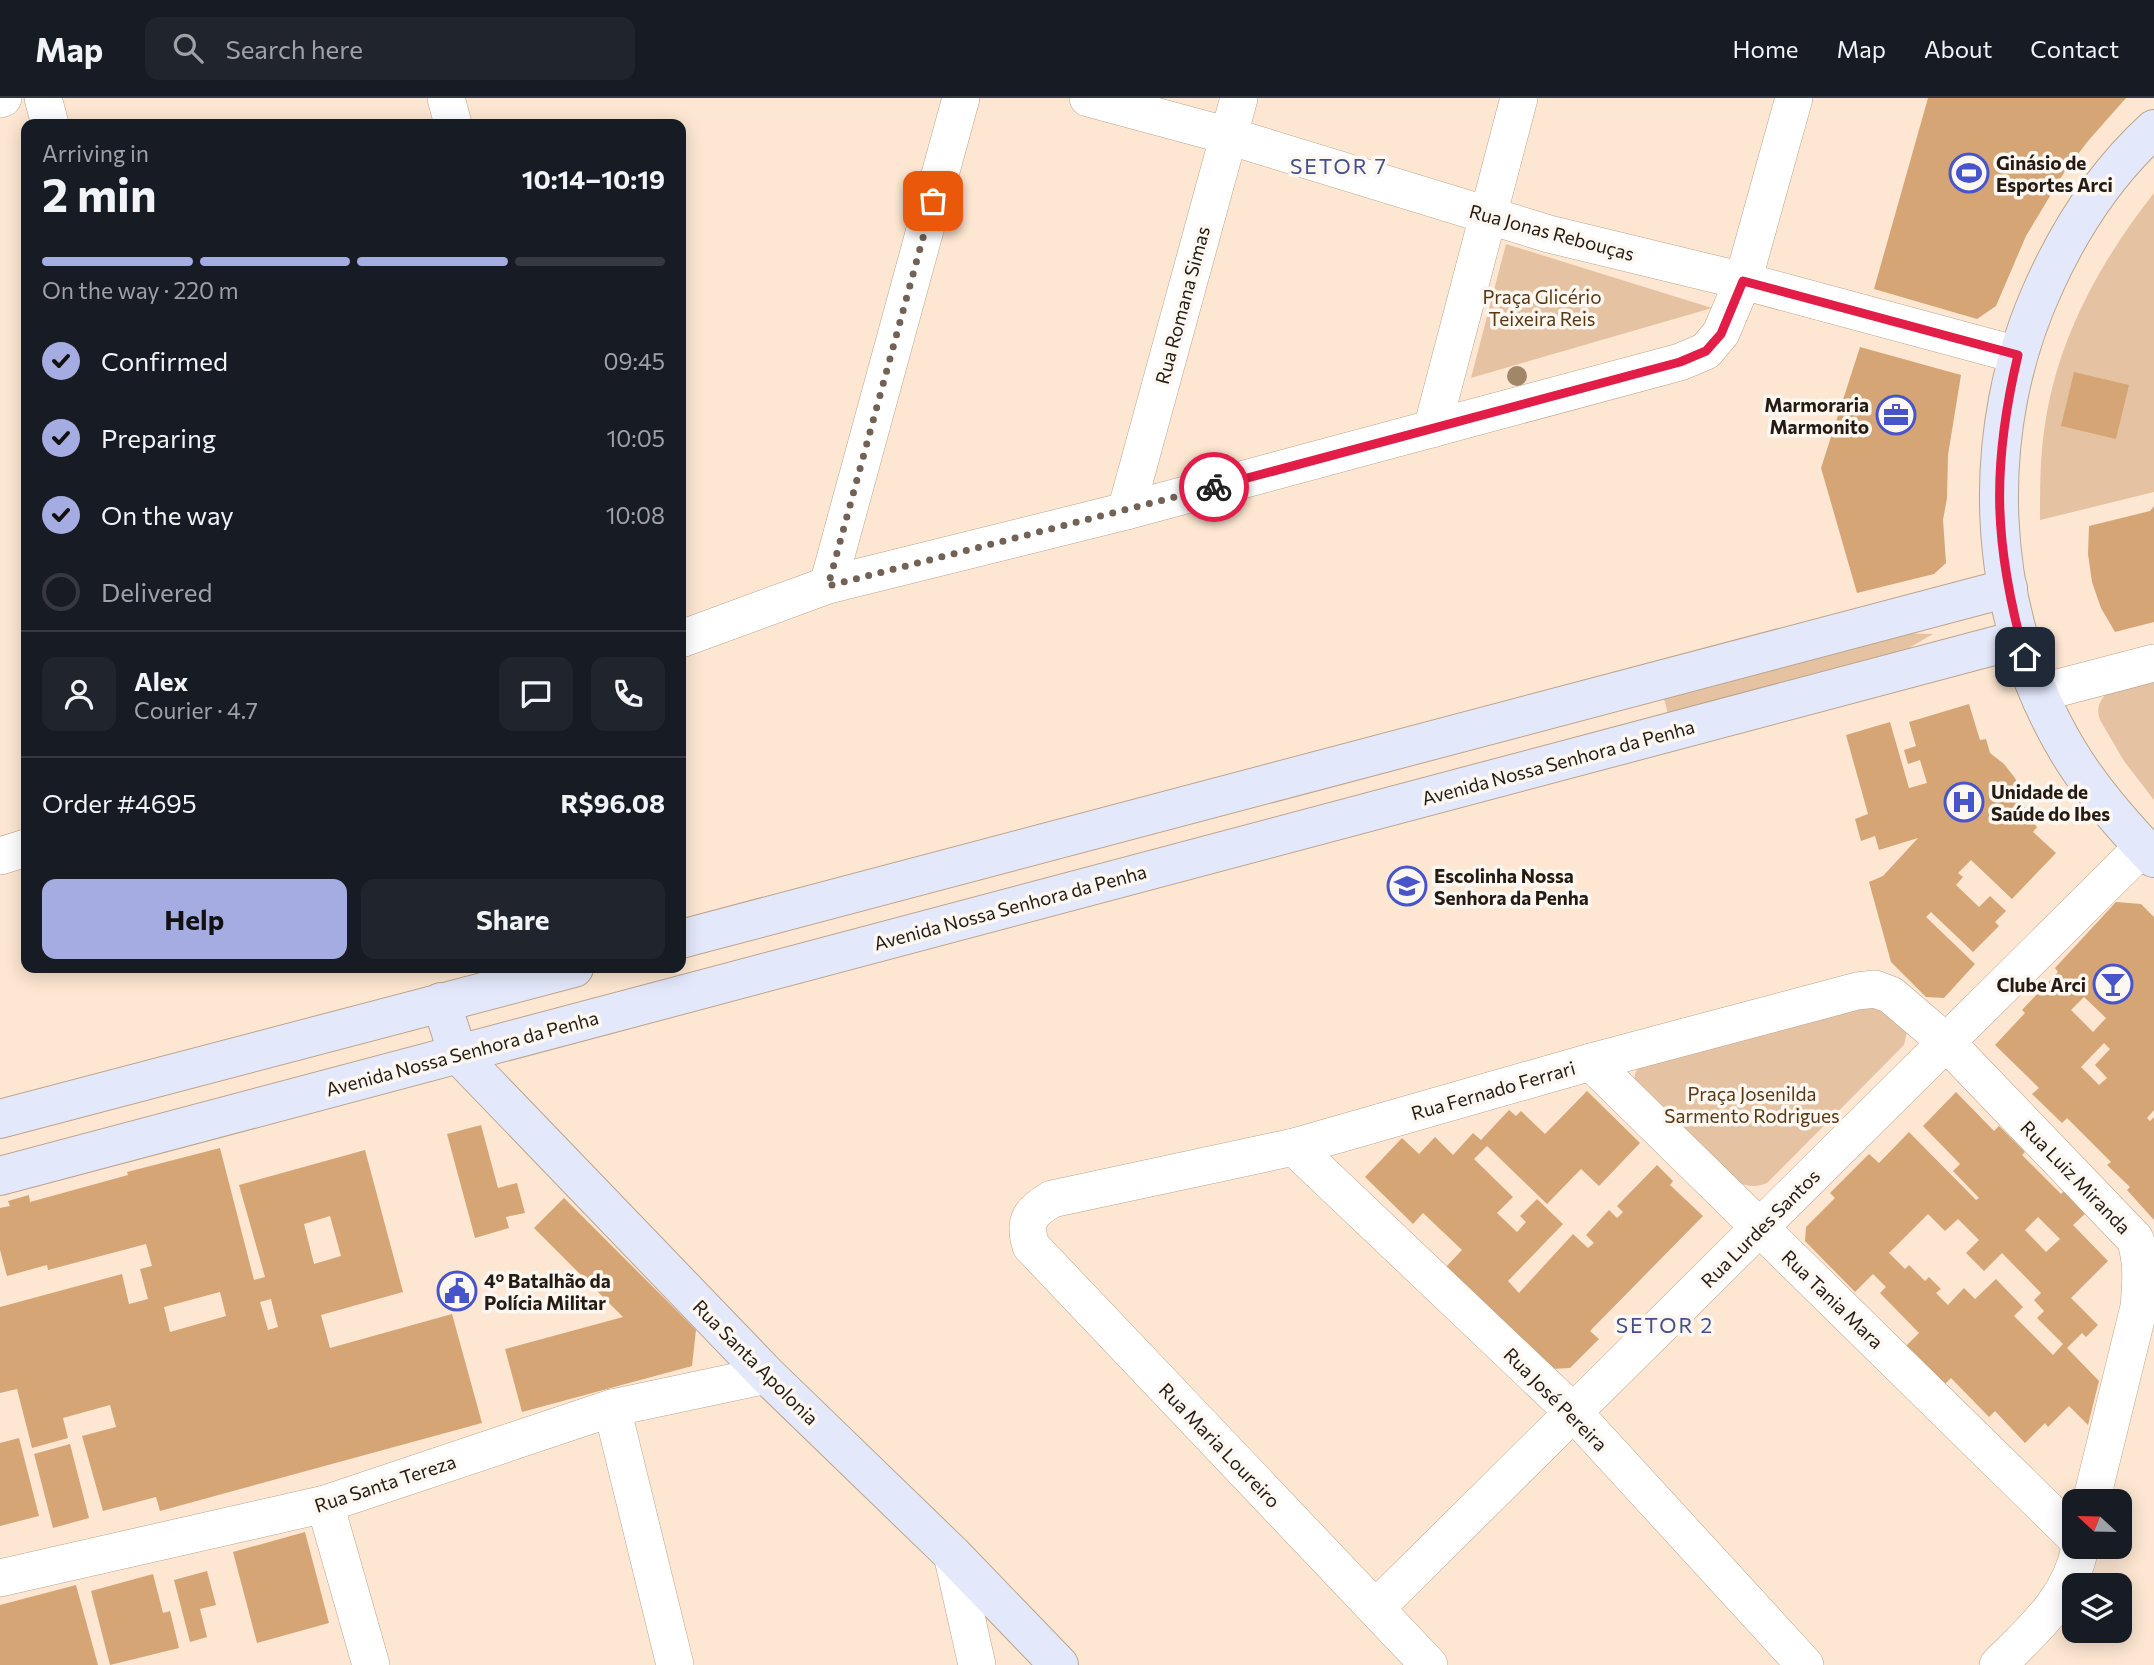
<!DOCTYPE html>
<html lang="en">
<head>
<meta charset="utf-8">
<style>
	:root { --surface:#171b24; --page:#20242c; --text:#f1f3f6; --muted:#9ea1a6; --line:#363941; --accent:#a5ace2 }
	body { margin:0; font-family:Commissioner,sans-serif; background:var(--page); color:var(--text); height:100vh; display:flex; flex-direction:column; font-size:26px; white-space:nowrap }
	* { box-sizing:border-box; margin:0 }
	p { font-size:23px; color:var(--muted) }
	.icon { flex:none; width:38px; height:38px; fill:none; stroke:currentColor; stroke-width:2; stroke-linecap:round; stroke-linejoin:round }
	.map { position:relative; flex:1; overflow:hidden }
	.details { position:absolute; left:21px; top:21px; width:665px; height:854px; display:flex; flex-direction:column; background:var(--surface); border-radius:14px; box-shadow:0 4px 18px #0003 }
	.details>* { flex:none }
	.needle { width:46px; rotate:292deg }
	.buttons { position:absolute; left:2062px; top:1391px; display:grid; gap:14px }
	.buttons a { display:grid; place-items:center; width:70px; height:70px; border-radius:14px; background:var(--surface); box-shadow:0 4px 18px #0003; font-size:35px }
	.pin { position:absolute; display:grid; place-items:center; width:60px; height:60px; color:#fff; margin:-30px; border-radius:14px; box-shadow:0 4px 10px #0006 }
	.courier { position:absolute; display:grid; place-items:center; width:70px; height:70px; margin:-35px; border:5px solid #e11d48; border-radius:50%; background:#fff; color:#222; box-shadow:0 2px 9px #0007 }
	.overview em { font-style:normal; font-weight:700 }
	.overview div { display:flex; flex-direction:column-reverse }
	.overview { display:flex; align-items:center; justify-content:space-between; height:119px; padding:0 21px }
	h1 { font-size:46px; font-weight:700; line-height:52px }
	.bar { display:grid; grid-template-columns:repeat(4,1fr); gap:10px 7px; align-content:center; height:84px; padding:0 21px }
	.bar i { height:9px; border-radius:5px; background:var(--line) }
	.bar .active { background:var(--accent) }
	.bar p { grid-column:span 4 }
	.line { display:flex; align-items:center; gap:18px; padding:0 21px; border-top:2px solid var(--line) }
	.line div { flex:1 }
	.round { display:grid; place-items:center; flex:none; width:74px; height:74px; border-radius:14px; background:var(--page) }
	ol { padding:0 21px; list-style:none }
	li { display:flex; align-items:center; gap:21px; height:77px }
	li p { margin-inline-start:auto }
	li .icon { padding:7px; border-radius:50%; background:var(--accent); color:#111; stroke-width:4 }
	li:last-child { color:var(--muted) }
	li i { width:38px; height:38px; border:4px solid var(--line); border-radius:50% }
	.cta { display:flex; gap:14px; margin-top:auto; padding:14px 21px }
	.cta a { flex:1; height:80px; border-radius:14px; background:var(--accent); color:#111; font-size:28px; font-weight:700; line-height:80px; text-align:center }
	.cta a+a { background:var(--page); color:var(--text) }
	header { display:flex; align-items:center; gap:42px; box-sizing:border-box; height:98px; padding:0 35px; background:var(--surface); border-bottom:2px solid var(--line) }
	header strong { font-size:33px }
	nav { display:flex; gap:38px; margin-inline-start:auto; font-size:24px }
	.search { width:490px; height:63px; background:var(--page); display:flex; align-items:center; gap:18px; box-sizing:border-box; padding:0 24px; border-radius:14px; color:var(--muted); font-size:26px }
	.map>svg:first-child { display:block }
	.green { fill:#e5c3a2 }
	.building { fill:#d5a575; fill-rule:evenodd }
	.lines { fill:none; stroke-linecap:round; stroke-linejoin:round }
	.street-casing { stroke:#bda48c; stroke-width:38 }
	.secondary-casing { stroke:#bda48c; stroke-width:40 }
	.street { stroke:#fff; stroke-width:37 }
	.secondary { stroke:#e3e8fb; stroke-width:38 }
	.tree { fill:#a28668 }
	.done { stroke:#716255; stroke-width:7; stroke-dasharray:0 12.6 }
	.route { stroke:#e11d48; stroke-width:9 }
	.labels { text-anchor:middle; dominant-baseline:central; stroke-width:7; stroke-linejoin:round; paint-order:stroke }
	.poi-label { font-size:19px; font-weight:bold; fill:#251b12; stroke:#fdf7f2; text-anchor:start }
	.street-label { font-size:19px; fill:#251b12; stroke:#fdf7f2 }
	.park-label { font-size:19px; fill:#583712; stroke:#fdf7f2 }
	.neighbourhood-label { font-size:21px; letter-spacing:2px; fill:#434f8c; stroke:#fdf7f2 }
</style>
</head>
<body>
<header>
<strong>Map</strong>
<div class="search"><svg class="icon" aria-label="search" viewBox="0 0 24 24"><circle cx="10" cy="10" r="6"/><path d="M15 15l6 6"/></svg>Search here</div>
<nav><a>Home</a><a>Map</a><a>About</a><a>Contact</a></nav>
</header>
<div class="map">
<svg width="2154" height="1567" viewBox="0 0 2154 1567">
	<rect width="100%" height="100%" fill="#fde7d2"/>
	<g class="green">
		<path d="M2154 95V394L2040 422C2040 388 2040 354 2046 320 2060 236 2102 161 2154 95Z"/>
		<polygon points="1506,146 1712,210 1471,280"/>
		<polygon points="1897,535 1933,536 1902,554 1668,616 1663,597"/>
		<path d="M2154 583V702L2124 663 2100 622C2096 611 2099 603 2107 595Z"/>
		<path d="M1875 909 1889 913 1907 934 1904 947 1767 1085C1757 1089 1750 1089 1739 1085L1638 987C1633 979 1634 975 1640 968L1862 910Z"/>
	</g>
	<g class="building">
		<polygon points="1928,0 2126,0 2088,43 2065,73 2026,138 1996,208 1977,221 1874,191"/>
		<polygon points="1860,249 1961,277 1948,357 1947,400 1943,422 1946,465 1934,476 1857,495 1821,370"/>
		<polygon points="2074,274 2129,287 2116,341 2061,328"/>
		<polygon points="2154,408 2154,524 2115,534 2101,510 2092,484 2088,456 2089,428 2150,413"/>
		<polygon points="1969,606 1980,642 1986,641 1990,655 2004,666 2015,680 2023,698 2026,717 2037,729 2033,734 2056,755 2012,801 1971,762 1958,775 1963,779 1956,787 1979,809 1990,798 2006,813 1995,824 1999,828 1973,854 1931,814 1926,819 1975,866 1944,900 1926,899 1891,864 1869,784 1883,778 1918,740 1879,752 1875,738 1861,743 1855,721 1868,716 1846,637 1890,624 1909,690 1927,685 1920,662 1908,666 1904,652 1916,648 1909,624"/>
		<path d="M2116 804 2141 806 2154 819V1012L2147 1020 2150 1023 2154 1019V1122L2127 1092 2130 1089 2107 1067 2111 1064 2067 1020 2062 1025 2032 996 2039 990 1995 947 2025 915 2022 912 2058 874 2055 870ZM2084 899 2106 920 2093 934 2071 912ZM2104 945 2110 951 2095 967 2107 980 2099 987 2081 969Z"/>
		<polygon points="1587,993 1640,1045 1599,1088 1581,1071 1547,1106 1487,1048 1474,1061 1513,1099 1497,1115 1517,1134 1526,1124 1520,1118 1537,1101 1563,1126 1508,1183 1519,1195 1573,1136 1588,1150 1594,1145 1586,1137 1609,1112 1617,1120 1623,1114 1617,1108 1657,1067 1673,1083 1670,1087 1703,1118 1590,1233 1599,1241 1570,1270 1551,1271 1446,1169 1462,1152 1423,1115 1413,1126 1365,1079 1402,1040 1419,1056 1435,1039 1453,1057 1473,1035 1481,1042 1509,1012 1516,1018 1521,1013 1545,1036"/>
		<path d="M1956 994 1994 1033 1999 1028 2025 1054 2022 1057 2061 1096 2064 1093 2086 1115 2073 1127 2108 1163 2071 1200 2098 1227 2086 1239 2082 1235 2067 1250 2099 1283 2088 1327 2069 1308 2048 1329 2045 1325 2025 1345 1995 1313 1989 1319 1951 1280 1943 1288 1905 1249 1919 1235 1880 1195 1886 1189 1873 1176 1855 1194 1805 1143 1806 1129 1835 1100 1830 1095 1869 1056 1879 1065 1909 1034 1976 1102 1979 1100 1953 1073 1960 1066 1923 1028ZM1928 1116 1945 1133 1958 1121 1979 1142 1966 1155 1984 1173 2002 1155 2041 1195 2034 1202 2044 1213 2037 1220 2063 1246 2053 1257 2014 1218 2023 1209 1996 1181 1975 1201 1964 1190 1948 1207 1936 1195 1941 1191 1929 1179 1925 1183 1909 1167 1905 1171 1889 1155ZM2038 1119 2060 1141 2046 1154 2025 1132Z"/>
		<polygon points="481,1027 498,1090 517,1085 525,1115 506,1119 509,1130 475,1140 447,1036"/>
		<path d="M220 1050 254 1182 265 1179 239 1087 365 1052 403 1194 321 1217 330 1250 452 1216 482 1325 160 1413 156 1399 103 1413 82 1338 116 1329 110 1307 63 1320 68 1340 32 1350 17 1291 0 1295V1209L122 1176 129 1206 148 1201 140 1171 152 1168 146 1146 48 1172 47 1167 7 1178 0 1152V1110L10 1108 8 1103 29 1097 30 1104 128 1077 127 1074ZM330 1118 341 1158 314 1166 304 1126ZM220 1194 226 1218 170 1234 164 1209ZM271 1201 278 1229 268 1232 260 1204Z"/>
		<polygon points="564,1100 696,1232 692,1268 522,1314 505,1251 623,1219 534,1130"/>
		<polygon points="19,1340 39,1418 0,1428 0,1345"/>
		<polygon points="70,1346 89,1420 53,1430 34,1356"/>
		<polygon points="305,1434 329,1525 257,1545 233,1454"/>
		<polygon points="207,1473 216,1507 200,1511 207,1539 190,1544 174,1482"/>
		<polygon points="153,1476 163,1515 170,1513 179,1550 110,1567 91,1493"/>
		<polygon points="76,1487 98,1567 0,1567 0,1507"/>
	</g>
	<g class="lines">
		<defs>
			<g id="street">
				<polyline points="43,0 50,26"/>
				<polyline points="446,0 453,26"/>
				<polyline points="1088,0 1229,38 1549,136 1743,183 2018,257"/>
				<polyline points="0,1 3,0"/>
				<polyline points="1432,331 1519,0"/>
				<polyline points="1126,413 1239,0"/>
				<polyline points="828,487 961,0"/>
				<polyline points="681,541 828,487 1126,413 1680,264 1706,253 1721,235 1743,183 1794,0"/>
				<polyline points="2039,595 2154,565"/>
				<polyline points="0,758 26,750"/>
				<polyline points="1591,964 2074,1438"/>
				<polyline points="1294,1049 1574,1315 1805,1567"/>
				<polyline points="612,1310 675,1567"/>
				<polyline points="325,1406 371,1567"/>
				<polyline points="952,1456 977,1567"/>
				<polyline points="0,1480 325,1406 612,1310 767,1277"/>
				<polyline points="1376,1510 2143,749"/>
				<path d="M1429 1567 1031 1148C1023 1123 1030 1114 1052 1101L1294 1049 1591 964 1857 893 1875 891 1891 897 1946 944 2135 1141C2143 1164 2141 1185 2139 1209L2091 1404"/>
				<path d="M1998 1567C2033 1532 2071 1500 2080 1449"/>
			</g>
			<g id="secondary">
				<path d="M2154 31C2108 73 2071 129 2045 186 1977 333 1984 513 2068 653 2092 693 2122 727 2154 760"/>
				<polyline points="681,841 2008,490"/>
				<polyline points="441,904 458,956 767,1277 952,1456 1059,1567"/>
				<polyline points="0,1021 574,870"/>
				<polyline points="0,1078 2020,541"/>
			</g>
		</defs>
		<use href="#street" class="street-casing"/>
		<use href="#secondary" class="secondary-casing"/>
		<use href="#street" class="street"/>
		<use href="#secondary" class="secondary"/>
	</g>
	<circle class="tree" cx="1517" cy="278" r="10"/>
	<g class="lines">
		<polyline class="done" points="933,103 828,488 1214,389"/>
		<path class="route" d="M1214 389 1680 264 1706 253 1721 236 1743 183 2018 257C1991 370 1994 448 2025 559"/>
	</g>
	<defs>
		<symbol id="stadium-ring" viewBox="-11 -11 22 22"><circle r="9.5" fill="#fdf7f2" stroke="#4855ca" stroke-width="1.5"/><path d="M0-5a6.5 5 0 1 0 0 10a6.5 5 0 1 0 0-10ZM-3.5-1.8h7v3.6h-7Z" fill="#4855ca"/></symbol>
		<symbol id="office-ring" viewBox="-11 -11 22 22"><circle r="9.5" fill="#fdf7f2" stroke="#4855ca" stroke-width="1.5"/><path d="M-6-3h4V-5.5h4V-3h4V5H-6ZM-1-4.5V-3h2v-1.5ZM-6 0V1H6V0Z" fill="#4855ca"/></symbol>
		<symbol id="hospital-ring" viewBox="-11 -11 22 22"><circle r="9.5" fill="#fdf7f2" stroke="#4855ca" stroke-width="1.5"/><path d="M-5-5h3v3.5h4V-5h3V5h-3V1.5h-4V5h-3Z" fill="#4855ca"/></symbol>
		<symbol id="school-ring" viewBox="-11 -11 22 22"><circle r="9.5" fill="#fdf7f2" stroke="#4855ca" stroke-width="1.5"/><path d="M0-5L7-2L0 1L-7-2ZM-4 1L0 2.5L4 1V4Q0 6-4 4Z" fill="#4855ca"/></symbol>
		<symbol id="bar-ring" viewBox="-11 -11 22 22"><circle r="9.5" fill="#fdf7f2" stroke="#4855ca" stroke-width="1.5"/><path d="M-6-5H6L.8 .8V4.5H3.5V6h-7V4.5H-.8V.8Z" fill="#4855ca"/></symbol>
		<symbol id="civic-ring" viewBox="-11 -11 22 22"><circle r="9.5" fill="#fdf7f2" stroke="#4855ca" stroke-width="1.5"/><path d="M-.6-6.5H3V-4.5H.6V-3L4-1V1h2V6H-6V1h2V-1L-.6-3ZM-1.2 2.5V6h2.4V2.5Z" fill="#4855ca"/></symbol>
	</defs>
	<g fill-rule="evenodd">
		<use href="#stadium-ring" x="1947" y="53" width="44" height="44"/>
		<use href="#office-ring" x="1874" y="295" width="44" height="44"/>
		<use href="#hospital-ring" x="1942" y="682" width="44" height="44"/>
		<use href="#school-ring" x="1385" y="766" width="44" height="44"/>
		<use href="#bar-ring" x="2091" y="864" width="44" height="44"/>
		<use href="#civic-ring" x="435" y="1171" width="44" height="44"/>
	</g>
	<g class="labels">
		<g class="poi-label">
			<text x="1996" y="64">Ginásio de<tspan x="1996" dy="22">Esportes Arci</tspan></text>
			<text x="1869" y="306" text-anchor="end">Marmoraria<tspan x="1869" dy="22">Marmonito</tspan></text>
			<text x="1991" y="693">Unidade de<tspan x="1991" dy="22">Saúde do Ibes</tspan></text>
			<text x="1434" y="777">Escolinha Nossa<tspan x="1434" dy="22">Senhora da Penha</tspan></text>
			<text x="2086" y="886" text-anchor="end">Clube Arci</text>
			<text x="484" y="1182">4º Batalhão da<tspan x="484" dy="22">Polícia Militar</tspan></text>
		</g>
		<g class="street-label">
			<text transform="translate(1552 134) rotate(15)">Rua Jonas Rebouças</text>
			<text transform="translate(1182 207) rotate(-75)">Rua Romana Simas</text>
			<text transform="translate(1558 664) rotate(-15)">Avenida Nossa Senhora da Penha</text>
			<text transform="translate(1010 809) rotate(-15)">Avenida Nossa Senhora da Penha</text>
			<text transform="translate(462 955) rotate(-15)">Avenida Nossa Senhora da Penha</text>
			<text transform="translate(1493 992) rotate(-16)">Rua Fernado Ferrari</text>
			<text transform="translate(2076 1079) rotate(46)">Rua Luiz Miranda</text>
			<text transform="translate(1760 1130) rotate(-45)">Rua Lurdes Santos</text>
			<text transform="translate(1833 1201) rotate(44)">Rua Tania Mara</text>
			<text transform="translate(756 1264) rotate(45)">Rua Santa Apolonia</text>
			<text transform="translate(1556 1301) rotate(45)">Rua José Pereira</text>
			<text transform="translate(1220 1347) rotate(46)">Rua Maria Loureiro</text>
			<text transform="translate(385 1385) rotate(-18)">Rua Santa Tereza</text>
		</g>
		<g class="park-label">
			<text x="1542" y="198">Praça Glicério<tspan x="1542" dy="22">Teixeira Reis</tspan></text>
			<text x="1752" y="995">Praça Josenilda<tspan x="1752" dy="22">Sarmento Rodrigues</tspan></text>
		</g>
		<g class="neighbourhood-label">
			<text x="1339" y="67">SETOR 7</text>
			<text x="1665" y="1226">SETOR 2</text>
		</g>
	</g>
</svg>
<div class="buttons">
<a><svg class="needle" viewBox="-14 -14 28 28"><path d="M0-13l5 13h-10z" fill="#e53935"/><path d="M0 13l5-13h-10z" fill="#9ea1a6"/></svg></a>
<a><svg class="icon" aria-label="layers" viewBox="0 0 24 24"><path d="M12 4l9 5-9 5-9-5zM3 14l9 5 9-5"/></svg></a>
</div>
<div class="pin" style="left:933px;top:103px;background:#ea580c"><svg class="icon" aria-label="bag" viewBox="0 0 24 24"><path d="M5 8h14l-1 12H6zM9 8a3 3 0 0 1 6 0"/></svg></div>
<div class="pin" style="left:2025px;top:559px;background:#1f2937"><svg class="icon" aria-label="home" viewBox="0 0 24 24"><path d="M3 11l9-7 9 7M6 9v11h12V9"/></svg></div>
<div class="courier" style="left:1214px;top:389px"><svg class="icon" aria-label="bike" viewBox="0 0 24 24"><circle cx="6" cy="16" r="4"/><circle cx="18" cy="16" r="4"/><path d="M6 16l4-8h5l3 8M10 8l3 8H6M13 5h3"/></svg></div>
<section class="details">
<div class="overview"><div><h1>2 min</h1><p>Arriving in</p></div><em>10:14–10:19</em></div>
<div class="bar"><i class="active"></i><i class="active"></i><i class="active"></i><i></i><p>On the way · 220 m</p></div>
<ol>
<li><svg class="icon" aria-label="check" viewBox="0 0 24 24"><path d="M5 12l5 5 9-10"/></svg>Confirmed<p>09:45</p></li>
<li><svg class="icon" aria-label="check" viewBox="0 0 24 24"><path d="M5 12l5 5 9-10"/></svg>Preparing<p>10:05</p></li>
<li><svg class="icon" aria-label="check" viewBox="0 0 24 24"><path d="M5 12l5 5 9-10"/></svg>On the way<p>10:08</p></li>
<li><i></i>Delivered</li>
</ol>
<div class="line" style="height:126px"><a class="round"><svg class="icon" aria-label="person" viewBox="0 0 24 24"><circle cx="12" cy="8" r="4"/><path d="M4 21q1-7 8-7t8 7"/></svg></a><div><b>Alex</b><p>Courier · 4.7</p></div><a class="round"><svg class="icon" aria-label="chat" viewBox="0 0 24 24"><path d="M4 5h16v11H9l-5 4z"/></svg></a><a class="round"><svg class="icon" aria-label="phone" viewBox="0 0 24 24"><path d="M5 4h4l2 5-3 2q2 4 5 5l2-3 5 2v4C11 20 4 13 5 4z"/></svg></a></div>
<div class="line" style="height:91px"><div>Order #4695</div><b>R$96.08</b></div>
<div class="cta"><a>Help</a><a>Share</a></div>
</section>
</div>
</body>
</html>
